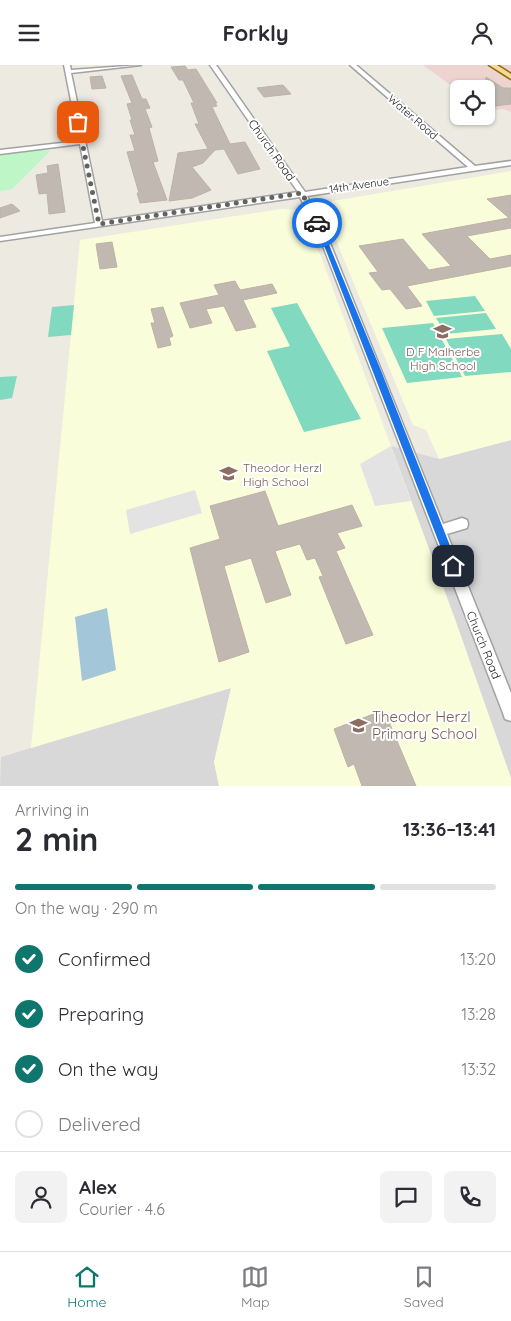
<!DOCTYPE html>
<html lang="en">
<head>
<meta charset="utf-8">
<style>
	:root { --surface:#fff; --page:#f2f2f3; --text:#2b2b33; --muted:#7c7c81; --line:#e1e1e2; --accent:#0f766e }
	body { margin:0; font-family:Quicksand,sans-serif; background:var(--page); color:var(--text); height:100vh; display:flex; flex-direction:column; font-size:19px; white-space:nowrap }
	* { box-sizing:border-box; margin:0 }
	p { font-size:16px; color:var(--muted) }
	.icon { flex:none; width:28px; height:28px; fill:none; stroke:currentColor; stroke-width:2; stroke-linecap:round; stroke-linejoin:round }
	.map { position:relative; height:721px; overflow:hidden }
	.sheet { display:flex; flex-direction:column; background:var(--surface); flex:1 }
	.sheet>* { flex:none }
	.tools { position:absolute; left:450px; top:15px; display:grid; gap:10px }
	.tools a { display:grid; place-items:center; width:45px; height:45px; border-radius:8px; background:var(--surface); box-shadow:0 1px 4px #0004; font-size:25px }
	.pin { position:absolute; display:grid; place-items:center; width:42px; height:42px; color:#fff; margin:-21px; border-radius:10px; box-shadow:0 2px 8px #0006 }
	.courier { position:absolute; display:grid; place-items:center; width:50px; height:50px; margin:-25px; border:4px solid #1a73e8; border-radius:50%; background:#fff; color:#222; box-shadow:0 1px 6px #0007 }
	.overview em { font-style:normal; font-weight:800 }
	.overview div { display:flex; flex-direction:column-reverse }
	.overview { display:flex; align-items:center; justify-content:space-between; height:85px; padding:0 15px }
	h1 { font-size:32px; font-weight:800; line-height:38px }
	.bar { display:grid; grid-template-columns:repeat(4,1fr); gap:8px 5px; align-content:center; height:60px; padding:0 15px }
	.bar i { height:6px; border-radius:4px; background:var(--line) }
	.bar .selected { background:var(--accent) }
	.bar p { grid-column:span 4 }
	.line { display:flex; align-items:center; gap:12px; padding:0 15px; border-top:1px solid var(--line) }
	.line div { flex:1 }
	.round { display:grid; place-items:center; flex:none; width:52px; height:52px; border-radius:8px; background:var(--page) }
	ol { padding:0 15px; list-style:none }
	li { display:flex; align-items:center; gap:15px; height:55px }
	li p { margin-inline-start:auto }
	li .icon { padding:5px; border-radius:50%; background:var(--accent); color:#fff; stroke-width:4 }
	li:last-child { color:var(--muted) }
	li i { width:28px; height:28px; border:2px solid var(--line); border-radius:50% }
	header { display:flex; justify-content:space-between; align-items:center; height:65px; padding:0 15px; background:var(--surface); font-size:22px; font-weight:800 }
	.dock { display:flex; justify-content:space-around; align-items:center; height:70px; border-top:1px solid var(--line); background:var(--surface); font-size:14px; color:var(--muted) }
	.dock a { display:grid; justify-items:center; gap:2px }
	.dock .selected { color:var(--accent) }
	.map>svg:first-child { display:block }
	.residential { fill:#d9d8d8 }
	.commercial { fill:#edd4d0 }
	.education { fill:#fafdd9 }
	.park { fill:#bef6c8 }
	.pitch { fill:#81d9c0 }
	.parking { fill:#e3e3e3 }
	.water { fill:#a3c7d9 }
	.building { fill:#c1b9b1; stroke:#bdb2a4 }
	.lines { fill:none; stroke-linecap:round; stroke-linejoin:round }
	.minor-casing { stroke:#a2a2a2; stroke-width:3 }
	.major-casing { stroke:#8c6d06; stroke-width:3 }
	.minor { fill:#fff; fill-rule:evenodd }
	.major { fill:#f7d89b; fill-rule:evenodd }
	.route { fill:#1a73e8 }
	.done { stroke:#646360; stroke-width:5; stroke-dasharray:0 9 }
	.labels { text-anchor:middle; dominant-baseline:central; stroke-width:4; stroke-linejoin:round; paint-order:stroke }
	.far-street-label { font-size:11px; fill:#1b1b1b; stroke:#fff }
	.street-label { font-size:12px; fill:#1b1b1b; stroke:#fff }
	.education-label { font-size:12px; fill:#785e54; stroke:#fff }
	.near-education-label { font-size:15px; fill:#785e54; stroke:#fff; text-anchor:start }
</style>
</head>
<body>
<header><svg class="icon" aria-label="menu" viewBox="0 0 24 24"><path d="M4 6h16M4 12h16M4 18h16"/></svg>Forkly<svg class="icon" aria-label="person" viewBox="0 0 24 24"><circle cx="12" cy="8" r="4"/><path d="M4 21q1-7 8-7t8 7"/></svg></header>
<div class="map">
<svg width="511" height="721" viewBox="0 0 511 721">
	<rect width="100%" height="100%" fill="#eceae1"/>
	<g class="residential">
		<polygon points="511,375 511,713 391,381 439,394"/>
		<polygon points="231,623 214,697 219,721 0,721 1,692"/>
	</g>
	<polygon class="commercial" points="423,0 511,0 511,47 503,44 486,46 486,24 459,24 459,26"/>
	<g class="education">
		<polygon points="511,106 511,375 439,394 426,365 413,360 322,142 327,137"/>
		<polygon points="281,144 297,145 320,189 455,554 511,713 511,721 219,721 214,697 231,623 31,683 80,175"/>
	</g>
	<polygon class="park" points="43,85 50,86 12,124 0,126 0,90"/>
	<g class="pitch">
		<polygon points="475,231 485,246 434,251 426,236"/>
		<polygon points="297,238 361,354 304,367 267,286 290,281 271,243"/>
		<polygon points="74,240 71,270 48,272 52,242"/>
		<polygon points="486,248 496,264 446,269 436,253"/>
		<polygon points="433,258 462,312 407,318 382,263"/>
		<polygon points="502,269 511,284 511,307 465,311 446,274"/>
		<polygon points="17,311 12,333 0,335 0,312"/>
	</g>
	<g class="parking">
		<polygon points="391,381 411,436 375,441 360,399"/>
		<polygon points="195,425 202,448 130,469 126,445"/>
	</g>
	<polygon class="water" points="107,543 116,605 82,616 75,552"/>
	<g class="building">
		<polygon points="185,1 188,5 196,4 217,38 215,38 217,41 212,42 230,79 245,77 260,104 238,109 224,84 215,85 203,98 192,102 211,125 192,133 169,136 178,88 208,84 195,59 199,59 191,38 194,38 183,15 179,15 171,2"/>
		<polygon points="132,10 142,34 146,34 150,43 145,44 152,62 149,63 158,96 153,97 167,135 140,138 137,128 139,128 127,87 135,86 130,70 135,70 130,55 132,55 127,39 132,38 121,11"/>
		<polygon points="102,11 106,23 92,24 90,12"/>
		<polygon points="486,12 503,23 511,23 511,39 486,42"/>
		<polygon points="283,20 291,29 264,32 257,23"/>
		<polygon points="58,99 65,147 49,149 47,128 39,129 36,110 48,108 47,101"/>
		<polygon points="511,130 511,163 467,171 490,194 511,190 511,201 407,221 422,241 406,244 390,224 382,225 369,208 378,207 359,181 403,174 429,205 451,201 422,169 509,153 487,134"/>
		<polygon points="12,139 20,146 0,153 0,143"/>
		<polygon points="112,177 117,202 100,204 96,179"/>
		<polygon points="235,216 240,225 272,219 277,228 243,235 256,262 236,266 224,241 206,244 212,258 190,263 180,238 219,230 214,220"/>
		<polygon points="163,242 173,271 169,273 171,280 158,283 151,258 155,258 151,244"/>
		<polygon points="265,426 278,461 352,440 362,461 337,468 345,483 336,486 373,570 346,579 319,512 323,511 315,493 307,495 300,479 275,486 291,530 266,538 251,493 224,501 249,587 219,597 190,483 220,474 210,441"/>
		<polygon points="384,645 416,721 362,721 354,699 348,702 334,664"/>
	</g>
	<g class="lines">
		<defs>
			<polygon id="minor" points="64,0 70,0 71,5 141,0 71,8 102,156 298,127 210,0 216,0 305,127 468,102 350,0 356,0 475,101 511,96 511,100 307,131 326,168 443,459 462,453 467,455 468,459 467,463 447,469 511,628 511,656 505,654 503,648 318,168 300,132 0,176 0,172 95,158 80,79 0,89 0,85 79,76"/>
			<polygon id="major" points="489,0 497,0 511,9 511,14"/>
		</defs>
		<use href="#minor" class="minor-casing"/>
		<use href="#major" class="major-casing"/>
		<use href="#minor" class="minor"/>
		<use href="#major" class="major"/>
	</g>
	<polygon class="route" points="315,157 320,158 380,303 458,501 456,505 449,505 448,501"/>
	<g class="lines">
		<polyline class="done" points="78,57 99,159 302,128 317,158"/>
	</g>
	<defs>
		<symbol id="school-bare" viewBox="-9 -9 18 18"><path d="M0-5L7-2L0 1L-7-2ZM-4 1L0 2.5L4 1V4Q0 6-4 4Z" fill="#8d6e63" stroke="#fff" stroke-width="2.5" paint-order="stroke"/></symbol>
	</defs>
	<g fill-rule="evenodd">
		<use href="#school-bare" x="430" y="254" width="25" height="25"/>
		<use href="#school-bare" x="216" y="396" width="25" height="25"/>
		<use href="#school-bare" x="346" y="648" width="25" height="25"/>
	</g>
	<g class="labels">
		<g class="far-street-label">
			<text transform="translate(413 52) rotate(41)">Water Road</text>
			<text transform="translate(359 120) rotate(-8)">14th Avenue</text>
		</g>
		<g class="street-label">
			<text transform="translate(272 85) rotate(55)">Church Road</text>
			<text transform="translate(484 580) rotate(68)">Church Road</text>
		</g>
		<g class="education-label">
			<text x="443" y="286">D F Malherbe<tspan x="443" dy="14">High School</tspan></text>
			<text x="243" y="402" text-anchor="start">Theodor Herzl<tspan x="243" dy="14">High School</tspan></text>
		</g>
		<g class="near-education-label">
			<text x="372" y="651">Theodor Herzl<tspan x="372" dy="17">Primary School</tspan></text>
		</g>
	</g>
</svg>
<div class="tools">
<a><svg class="icon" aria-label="locate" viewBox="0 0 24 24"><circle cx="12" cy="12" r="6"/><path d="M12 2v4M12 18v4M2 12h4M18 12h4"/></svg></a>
</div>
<div class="pin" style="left:78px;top:57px;background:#ea580c"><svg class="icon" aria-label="bag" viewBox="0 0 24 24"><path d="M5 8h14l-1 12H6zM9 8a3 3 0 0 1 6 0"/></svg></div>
<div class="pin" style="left:453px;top:501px;background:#1f2937"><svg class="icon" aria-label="home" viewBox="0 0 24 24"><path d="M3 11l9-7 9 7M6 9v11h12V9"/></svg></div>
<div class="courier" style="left:317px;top:158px"><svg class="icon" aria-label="car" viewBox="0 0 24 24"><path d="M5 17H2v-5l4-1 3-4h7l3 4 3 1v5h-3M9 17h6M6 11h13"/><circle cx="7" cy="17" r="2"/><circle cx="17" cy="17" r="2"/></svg></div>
</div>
<section class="sheet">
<div class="overview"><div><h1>2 min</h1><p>Arriving in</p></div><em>13:36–13:41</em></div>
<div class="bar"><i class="selected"></i><i class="selected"></i><i class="selected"></i><i></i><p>On the way · 290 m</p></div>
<ol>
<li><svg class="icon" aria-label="check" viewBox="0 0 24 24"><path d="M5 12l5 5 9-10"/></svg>Confirmed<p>13:20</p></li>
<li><svg class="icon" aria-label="check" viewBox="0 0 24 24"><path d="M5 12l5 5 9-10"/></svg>Preparing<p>13:28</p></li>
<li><svg class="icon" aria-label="check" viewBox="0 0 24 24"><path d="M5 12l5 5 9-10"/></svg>On the way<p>13:32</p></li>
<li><i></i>Delivered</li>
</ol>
<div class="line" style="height:90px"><a class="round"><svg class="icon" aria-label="person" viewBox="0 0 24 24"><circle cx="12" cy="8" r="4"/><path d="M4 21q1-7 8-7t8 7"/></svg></a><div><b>Alex</b><p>Courier · 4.6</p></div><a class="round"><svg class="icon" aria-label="chat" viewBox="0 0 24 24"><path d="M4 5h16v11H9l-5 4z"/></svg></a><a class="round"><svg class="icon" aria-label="phone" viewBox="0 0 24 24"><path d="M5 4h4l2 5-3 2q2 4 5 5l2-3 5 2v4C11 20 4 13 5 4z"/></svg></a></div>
</section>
<nav class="dock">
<a class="selected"><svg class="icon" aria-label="home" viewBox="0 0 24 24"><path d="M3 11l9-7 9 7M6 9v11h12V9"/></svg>Home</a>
<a><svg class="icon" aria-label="map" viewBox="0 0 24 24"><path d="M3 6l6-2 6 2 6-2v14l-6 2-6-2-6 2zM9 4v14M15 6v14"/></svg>Map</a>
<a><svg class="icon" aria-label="saved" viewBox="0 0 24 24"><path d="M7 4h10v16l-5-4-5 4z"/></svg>Saved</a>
</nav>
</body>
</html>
